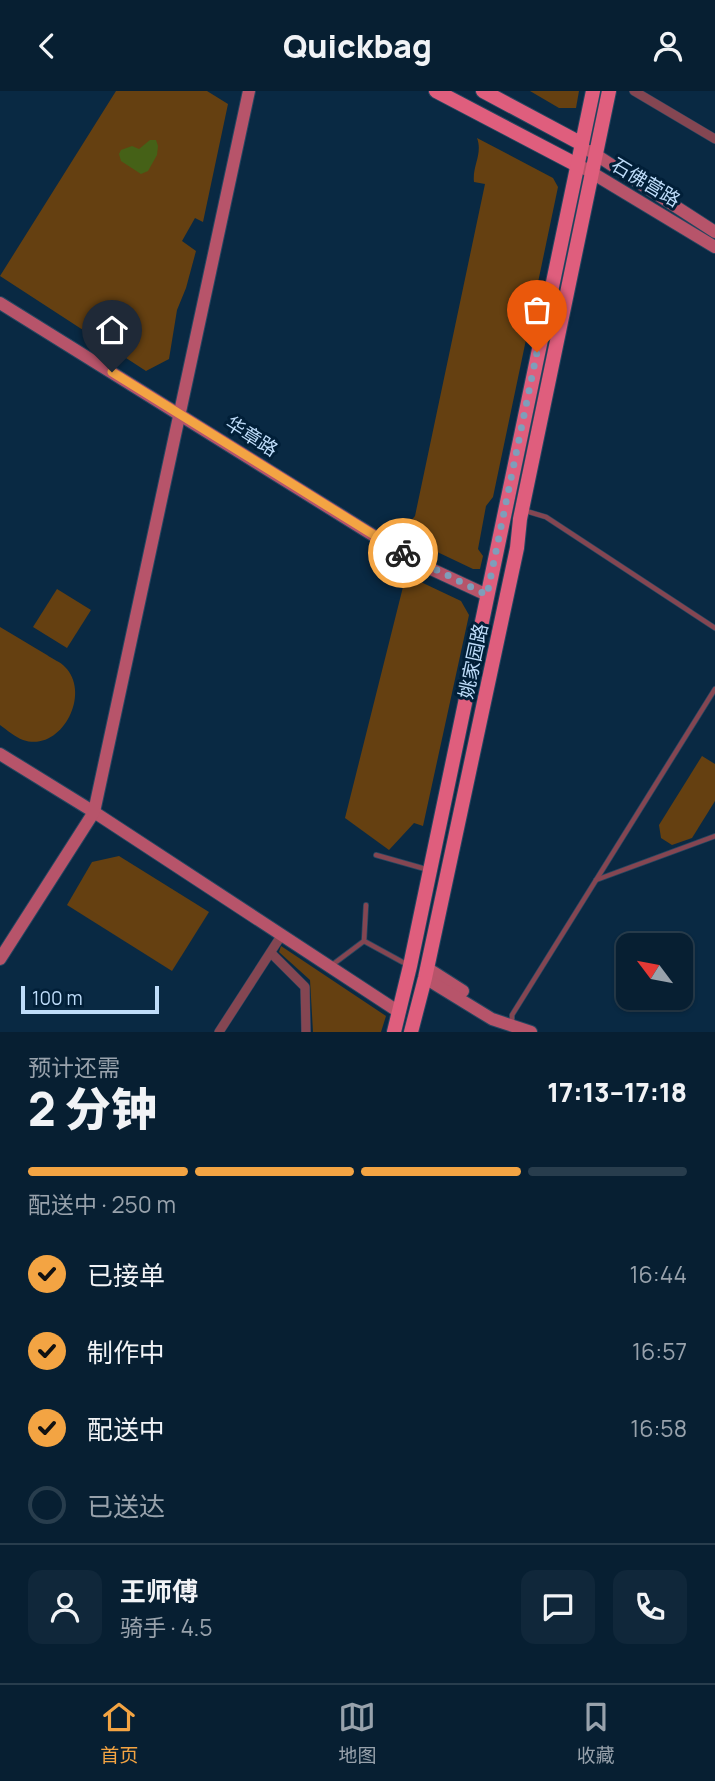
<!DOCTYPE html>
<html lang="zh">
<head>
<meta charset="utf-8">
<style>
	:root { --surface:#071f32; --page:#10273a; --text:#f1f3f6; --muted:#98a2ac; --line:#283d4d; --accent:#f3a443 }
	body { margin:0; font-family:Manrope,"Noto Sans SC",sans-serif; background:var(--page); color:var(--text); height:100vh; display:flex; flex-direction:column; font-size:26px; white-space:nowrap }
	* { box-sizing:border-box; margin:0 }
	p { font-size:23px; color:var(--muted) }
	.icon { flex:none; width:38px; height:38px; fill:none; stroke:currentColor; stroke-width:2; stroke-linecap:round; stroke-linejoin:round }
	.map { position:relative; height:941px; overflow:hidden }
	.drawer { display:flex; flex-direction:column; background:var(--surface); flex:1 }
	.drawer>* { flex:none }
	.needle { width:46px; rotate:302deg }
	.controls { position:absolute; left:616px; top:842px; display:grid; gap:14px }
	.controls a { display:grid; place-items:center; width:77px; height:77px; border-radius:14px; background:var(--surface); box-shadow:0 2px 5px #0004,0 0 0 2px var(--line); font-size:35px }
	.scale { position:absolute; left:21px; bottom:18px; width:138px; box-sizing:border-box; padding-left:7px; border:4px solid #bfddfa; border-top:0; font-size:19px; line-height:24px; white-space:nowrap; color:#bfddfa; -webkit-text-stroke:5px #011f38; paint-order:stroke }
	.pin { position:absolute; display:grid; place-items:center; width:60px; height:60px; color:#fff; margin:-72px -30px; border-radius:50% 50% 50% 0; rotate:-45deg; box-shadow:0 0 7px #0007 }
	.pin .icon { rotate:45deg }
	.courier { position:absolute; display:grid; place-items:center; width:70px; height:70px; margin:-35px; border:5px solid #f3a443; border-radius:50%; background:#fff; color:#222; box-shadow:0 2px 9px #0007 }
	.summary em { font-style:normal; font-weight:800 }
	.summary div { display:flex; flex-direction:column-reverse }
	.summary { display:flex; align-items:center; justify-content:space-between; height:119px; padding:0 28px }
	h1 { font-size:46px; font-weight:800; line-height:52px }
	.bar { display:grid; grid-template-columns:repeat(4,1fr); gap:10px 7px; align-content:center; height:84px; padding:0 28px }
	.bar i { height:9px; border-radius:5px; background:var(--line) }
	.bar .selected { background:var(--accent) }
	.bar p { grid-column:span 4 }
	.line { display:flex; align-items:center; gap:18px; padding:0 28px; border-top:2px solid var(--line) }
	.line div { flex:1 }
	.round { display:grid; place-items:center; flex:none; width:74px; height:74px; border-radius:14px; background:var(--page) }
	ol { padding:0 28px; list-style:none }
	li { display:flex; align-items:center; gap:21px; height:77px }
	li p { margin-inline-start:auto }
	li .icon { padding:7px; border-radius:50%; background:var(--accent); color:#111; stroke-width:4 }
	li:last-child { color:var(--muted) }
	li i { width:38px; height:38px; border:4px solid var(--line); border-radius:50% }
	header { display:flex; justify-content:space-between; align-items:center; height:91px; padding:0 28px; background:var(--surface); font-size:32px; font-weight:800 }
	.tab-bar { display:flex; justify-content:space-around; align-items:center; height:98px; border-top:2px solid var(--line); background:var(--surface); font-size:19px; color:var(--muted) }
	.tab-bar a { display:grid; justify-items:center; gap:4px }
	.tab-bar .selected { color:var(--accent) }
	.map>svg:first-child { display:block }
	.green { fill:#654011 }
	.water { fill:#456117 }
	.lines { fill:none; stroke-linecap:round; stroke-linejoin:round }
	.lane-casing { stroke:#264660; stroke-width:6 }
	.street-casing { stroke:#264660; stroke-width:10 }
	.secondary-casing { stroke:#264660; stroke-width:14 }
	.primary-casing { stroke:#264660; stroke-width:16 }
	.lane { stroke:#844652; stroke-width:4.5 }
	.street { stroke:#844652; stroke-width:9 }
	.secondary { stroke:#b7546a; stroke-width:12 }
	.primary { stroke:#df5e7d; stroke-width:14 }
	.done { stroke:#7f9eba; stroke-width:7; stroke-dasharray:0 12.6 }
	.route { stroke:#f3a443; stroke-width:9 }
	.labels { text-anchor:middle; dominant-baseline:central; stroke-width:6; stroke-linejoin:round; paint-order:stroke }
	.street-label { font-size:19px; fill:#bfddfa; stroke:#011f38 }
</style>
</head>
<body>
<header><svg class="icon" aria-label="back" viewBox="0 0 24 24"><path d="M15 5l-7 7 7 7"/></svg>Quickbag<svg class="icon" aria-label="person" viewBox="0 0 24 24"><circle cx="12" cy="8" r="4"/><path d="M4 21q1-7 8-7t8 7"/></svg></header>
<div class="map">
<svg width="715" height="941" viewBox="0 0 715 941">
	<rect width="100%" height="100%" fill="#092943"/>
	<g class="green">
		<polygon points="116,0 207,0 228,13 203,131 195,127 182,150 196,160 186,197 177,219 169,268 146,280 0,185"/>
		<polygon points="530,0 579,0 576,17 559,17"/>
		<path d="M477 47 553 87 558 96 493 406 486 415 478 458 483 465 480 478H473L410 448 396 438 406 436 415 425 485 93 474 91C472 75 483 63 477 47Z"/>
		<polygon points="406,484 461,510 469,524 423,735 414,732 389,759 345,727"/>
		<polygon points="57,498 91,519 67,557 33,536"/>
		<path d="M0 536C16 545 31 555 47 564 52 568 61 571 65 576 92 603 61 662 23 649 15 646 7 639 0 634Z"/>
		<polygon points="702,665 715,673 715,710 692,747 672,754 661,747 659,734"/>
		<polygon points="119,765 209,821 172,880 67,814 92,771"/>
		<polygon points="281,855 386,925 381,941 313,941 310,889 279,861"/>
	</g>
	<polygon class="water" points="150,49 156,49 158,55 157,64 148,80 141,83 121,70 119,63 121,59 132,55 139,58"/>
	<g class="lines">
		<defs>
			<g id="lane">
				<polyline points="526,420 546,426 715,537"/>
				<polyline points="376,764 429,779"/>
				<polyline points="596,789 715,745"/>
				<polyline points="366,814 364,850 406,873"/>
				<polyline points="332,874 364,850"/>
				<polyline points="512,931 512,924 715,598"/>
			</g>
			<g id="street">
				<polyline points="634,0 715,48"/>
				<polyline points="271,862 305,896 306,941"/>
				<polyline points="219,941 281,845"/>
			</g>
			<g id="secondary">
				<polyline points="590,60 715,141"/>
				<polyline points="584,77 715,156"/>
				<polyline points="0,212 416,471 487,504"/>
				<polyline points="0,663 94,721 399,921"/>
				<polyline points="0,868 94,721 249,0"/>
				<polyline points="427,877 463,900"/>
				<polyline points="425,887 492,928 531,941"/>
			</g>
			<g id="primary">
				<polyline points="436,0 577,74"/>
				<polyline points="483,0 582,53"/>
				<polyline points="394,941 410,875 593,0"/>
				<polyline points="411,941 425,887 517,457 520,428 609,0"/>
			</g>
		</defs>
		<use href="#lane" class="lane-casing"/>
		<use href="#street" class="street-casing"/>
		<use href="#secondary" class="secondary-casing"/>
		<use href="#primary" class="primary-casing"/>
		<use href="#lane" class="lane"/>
		<use href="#street" class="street"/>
		<use href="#secondary" class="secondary"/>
		<use href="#primary" class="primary"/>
	</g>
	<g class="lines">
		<polyline class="done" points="403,462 487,504 537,261"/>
		<polyline class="route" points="112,281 403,462"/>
	</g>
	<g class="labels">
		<g class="street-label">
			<text transform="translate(646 91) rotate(31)">石佛营路</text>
			<text transform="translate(252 345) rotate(32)">华章路</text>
			<text transform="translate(473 570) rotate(-78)">姚家园路</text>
		</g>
	</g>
</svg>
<div class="controls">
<a><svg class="needle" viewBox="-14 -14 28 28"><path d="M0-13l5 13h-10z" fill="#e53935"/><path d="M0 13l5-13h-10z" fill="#98a2ac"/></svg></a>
</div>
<div class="scale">100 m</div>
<div class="pin" style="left:537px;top:261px;background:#ea580c"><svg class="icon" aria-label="bag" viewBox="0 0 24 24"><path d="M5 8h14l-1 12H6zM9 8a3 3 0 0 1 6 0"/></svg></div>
<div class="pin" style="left:112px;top:281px;background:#1f2937"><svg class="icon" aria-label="home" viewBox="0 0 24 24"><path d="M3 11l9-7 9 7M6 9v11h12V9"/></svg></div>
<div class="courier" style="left:403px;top:462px"><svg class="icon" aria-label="bike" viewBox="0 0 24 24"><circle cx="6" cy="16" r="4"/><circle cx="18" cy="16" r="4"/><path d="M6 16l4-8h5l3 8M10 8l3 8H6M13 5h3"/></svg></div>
</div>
<section class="drawer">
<div class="summary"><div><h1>2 分钟</h1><p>预计还需</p></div><em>17:13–17:18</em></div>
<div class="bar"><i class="selected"></i><i class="selected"></i><i class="selected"></i><i></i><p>配送中 · 250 m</p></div>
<ol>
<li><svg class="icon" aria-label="check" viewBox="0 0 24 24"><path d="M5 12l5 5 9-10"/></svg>已接单<p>16:44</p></li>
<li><svg class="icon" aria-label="check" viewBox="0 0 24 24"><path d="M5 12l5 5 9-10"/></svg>制作中<p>16:57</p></li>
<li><svg class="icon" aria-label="check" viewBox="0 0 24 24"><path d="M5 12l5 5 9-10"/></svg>配送中<p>16:58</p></li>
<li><i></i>已送达</li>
</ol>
<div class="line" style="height:126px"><a class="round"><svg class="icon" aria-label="person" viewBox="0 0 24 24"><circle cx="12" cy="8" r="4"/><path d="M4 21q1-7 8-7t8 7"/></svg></a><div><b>王师傅</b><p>骑手 · 4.5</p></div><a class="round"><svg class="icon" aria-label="chat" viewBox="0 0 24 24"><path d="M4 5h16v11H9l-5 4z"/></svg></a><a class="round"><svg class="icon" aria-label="phone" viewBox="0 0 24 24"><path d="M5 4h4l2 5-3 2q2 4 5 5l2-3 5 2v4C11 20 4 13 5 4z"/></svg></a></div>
</section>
<nav class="tab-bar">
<a class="selected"><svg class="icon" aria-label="home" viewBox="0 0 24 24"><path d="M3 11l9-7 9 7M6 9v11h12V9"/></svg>首页</a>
<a><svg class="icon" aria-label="map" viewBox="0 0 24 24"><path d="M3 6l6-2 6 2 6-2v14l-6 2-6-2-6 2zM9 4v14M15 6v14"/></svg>地图</a>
<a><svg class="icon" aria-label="saved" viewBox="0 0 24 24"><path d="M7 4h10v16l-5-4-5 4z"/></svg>收藏</a>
</nav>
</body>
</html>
